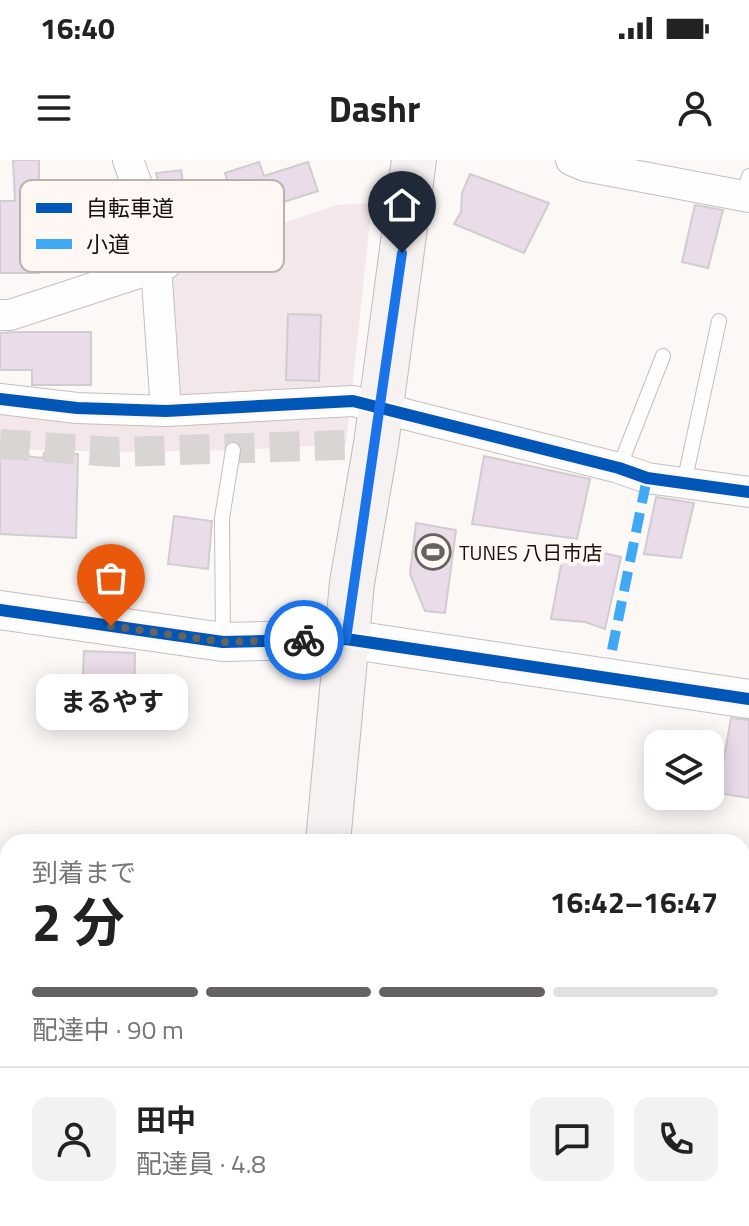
<!DOCTYPE html>
<html lang="ja">
<head>
<meta charset="utf-8">
<style>
	:root { --surface:#fff; --page:#f2f2f2; --text:#222; --muted:#767676; --line:#e0e0e0; --accent:#66625f }
	body { margin:0; font-family:"Titillium Web","Noto Sans JP",sans-serif; background:var(--page); color:var(--text); height:100vh; display:flex; flex-direction:column; font-size:30px; white-space:nowrap }
	* { box-sizing:border-box; margin:0 }
	p { font-size:26px; color:var(--muted) }
	.icon { flex:none; width:44px; height:44px; fill:none; stroke:currentColor; stroke-width:2; stroke-linecap:round; stroke-linejoin:round }
	.map { position:relative; flex:1; overflow:hidden }
	.details { position:absolute; left:0px; top:674px; width:750px; height:392px; display:flex; flex-direction:column; background:var(--surface); border-radius:24px 24px 0 0; box-shadow:0 4px 20px #0003 }
	.details>* { flex:none }
	.fabs { position:absolute; left:644px; top:570px; display:grid; gap:16px }
	.fabs a { display:grid; place-items:center; width:80px; height:80px; border-radius:16px; background:var(--surface); box-shadow:0 4px 20px #0003; font-size:40px }
	.pin { position:absolute; display:grid; place-items:center; width:68px; height:68px; color:#fff; margin:-82px -34px; border-radius:50% 50% 50% 0; rotate:-45deg; box-shadow:0 0 8px #0007 }
	.pin .icon { rotate:45deg }
	.courier { position:absolute; display:grid; place-items:center; width:80px; height:80px; margin:-40px; border:6px solid #1a73e8; border-radius:50%; background:#fff; color:#222; box-shadow:0 2px 10px #0007 }
	.bubble { position:absolute; height:56px; border-radius:16px; background:var(--surface); box-shadow:0 4px 20px #0003; font-size:26px; font-weight:700; line-height:56px; text-align:center }
	.headline em { font-style:normal; font-weight:700 }
	.headline div { display:flex; flex-direction:column-reverse }
	.headline { display:flex; align-items:center; justify-content:space-between; height:136px; padding:0 32px }
	h1 { font-size:52px; font-weight:700; line-height:60px }
	.bar { display:grid; grid-template-columns:repeat(4,1fr); gap:12px 8px; align-content:center; height:96px; padding:0 32px }
	.bar i { height:10px; border-radius:6px; background:var(--line) }
	.bar .selected { background:var(--accent) }
	.bar p { grid-column:span 4 }
	.line { display:flex; align-items:center; gap:20px; padding:0 32px; border-top:2px solid var(--line) }
	.line div { flex:1 }
	.round { display:grid; place-items:center; flex:none; width:84px; height:84px; border-radius:16px; background:var(--page) }
	.status { display:flex; justify-content:space-between; align-items:center; height:56px; padding:0 40px; background:var(--surface); direction:ltr }
	.status svg { height:22px; fill:currentColor }
	header { display:flex; justify-content:space-between; align-items:center; height:104px; padding:0 32px; background:var(--surface); font-size:36px; font-weight:700 }
	.map>svg:first-child { display:block }
	.commercial { fill:#f3e7ea }
	.building { fill:#eadce9; stroke:#d1cdcf; stroke-width:2 }
	.lines { fill:none; stroke-linecap:round; stroke-linejoin:round }
	.minor-tunnel { stroke:#d9d5d3; stroke-width:30; stroke-dasharray:30 15; stroke-linecap:butt }
	.service-casing { stroke:#c4bfbd; stroke-width:16 }
	.minor-casing { stroke:#c4bfbd; stroke-width:32 }
	.tertiary-casing { stroke:#c4bfbd; stroke-width:40 }
	.primary-casing { stroke:#c3b9b8; stroke-width:46 }
	.service { stroke:#fefefe; stroke-width:14 }
	.minor { stroke:#fefefe; stroke-width:30 }
	.tertiary { stroke:#fefefe; stroke-width:38 }
	.primary { stroke:#f7f2f2; stroke-width:44 }
	.quiet { stroke:#3fa9f5; stroke-width:10; stroke-dasharray:20 10; stroke-linecap:butt }
	.cycleway-casing { stroke:#fef7f3; stroke-width:17 }
	.cycleway { stroke:#0057b8; stroke-width:12 }
	.done { stroke:#66625f; stroke-width:8; stroke-dasharray:0 14.4 }
	.route { stroke:#1a73e8; stroke-width:10 }
	.labels { text-anchor:middle; dominant-baseline:central; stroke-width:8; stroke-linejoin:round; paint-order:stroke }
	.poi-label { font-size:20px; fill:#16110e; stroke:#fef7f3; text-anchor:start }
	.key { fill:#fef7f3; stroke:#b8b2ae; stroke-width:2 }
	.key-label { font-size:22px; fill:#16110e }
</style>
</head>
<body>
<div class="status"><b>16:40</b><svg viewBox="0 0 49 12"><path d="M0 12V9h3v3zM5 12V6h3v6zM10 12V3h3v9zM15 12V0h3v12zM26 1h20v11H26zM47 4h2v5h-2z"/></svg></div>
<header><svg class="icon" aria-label="menu" viewBox="0 0 24 24"><path d="M4 6h16M4 12h16M4 18h16"/></svg>Dashr<svg class="icon" aria-label="person" viewBox="0 0 24 24"><circle cx="12" cy="8" r="4"/><path d="M4 21q1-7 8-7t8 7"/></svg></header>
<div class="map">
<svg width="749" height="1066" viewBox="0 0 749 1066">
	<rect width="100%" height="100%" fill="#fbf8f6"/>
	<polygon class="commercial" points="372,43 346,284 238,290 120,292 0,289 0,232 13,234 149,235 175,231 168,115 177,98 337,45"/>
	<g class="building">
		<polygon points="13,0 39,0 39,113 0,113 0,41 15,41"/>
		<polygon points="259,2 264,16 308,2 318,31 274,45 278,57 243,69 225,13"/>
		<polygon points="181,10 186,42 164,46 156,13"/>
		<polygon points="470,14 549,43 524,93 454,64 461,52 462,33"/>
		<polygon points="695,45 723,50 708,108 682,102"/>
		<polygon points="288,154 321,155 319,221 286,220"/>
		<polygon points="16,172 91,172 91,225 32,225 32,210 0,210 0,173"/>
		<polygon points="0,293 43,298 44,293 78,294 76,378 0,374"/>
		<polygon points="484,296 590,319 577,379 472,364"/>
		<polygon points="656,337 694,343 681,398 644,394"/>
		<polygon points="174,356 212,361 208,409 168,404"/>
		<polygon points="416,363 456,370 445,453 425,451 410,414"/>
		<polygon points="565,384 621,397 605,469 585,462 551,459"/>
		<polygon points="84,491 135,493 134,540 82,538"/>
		<polygon points="731,558 749,560 749,638 718,633"/>
	</g>
	<g class="lines">
		<polyline class="minor-tunnel" points="0,284 115,292 376,284"/>
		<defs>
			<g id="service">
				<polyline points="743,36 749,16"/>
				<polyline points="619,308 663,196"/>
				<polyline points="684,323 719,161"/>
				<polyline points="223,481 222,358 233,290"/>
				<polyline points="0,891 8,895"/>
				<polyline points="742,923 749,924"/>
				<polyline points="686,1066 687,1058"/>
			</g>
			<g id="minor">
				<polyline points="571,0 585,6 749,37"/>
				<polyline points="156,106 166,251"/>
				<polyline points="0,155 10,155 166,104 128,0"/>
				<polyline points="0,239 77,248 166,251 353,241 619,308 647,318 749,332"/>
			</g>
			<polyline id="tertiary" points="0,450 223,482 346,479 749,539"/>
			<g id="primary">
				<polyline points="328,682 352,423 376,284 414,0"/>
				<polyline points="293,1066 294,1058"/>
			</g>
		</defs>
		<use href="#service" class="service-casing"/>
		<use href="#minor" class="minor-casing"/>
		<use href="#tertiary" class="tertiary-casing"/>
		<use href="#primary" class="primary-casing"/>
		<use href="#service" class="service"/>
		<use href="#minor" class="minor"/>
		<use href="#tertiary" class="tertiary"/>
		<use href="#primary" class="primary"/>
		<polyline class="quiet" points="612,490 647,318"/>
		<defs>
			<g id="cycleway">
				<polyline points="0,239 77,248 166,251 353,241 619,308 647,318 749,332"/>
				<polyline points="0,450 223,482 346,479 749,539"/>
			</g>
		</defs>
		<use href="#cycleway" class="cycleway-casing"/>
		<use href="#cycleway" class="cycleway"/>
	</g>
	<g class="lines">
		<polyline class="done" points="111,466 223,482 304,480"/>
		<polyline class="route" points="304,480 346,479 402,93"/>
	</g>
	<defs>
		<symbol id="stadium-ring" viewBox="-11 -11 22 22"><circle r="9.5" fill="#fef7f3" stroke="#66625f" stroke-width="1.5"/><path d="M0-5a6.5 5 0 1 0 0 10a6.5 5 0 1 0 0-10ZM-3.5-1.8h7v3.6h-7Z" fill="#66625f"/></symbol>
	</defs>
	<g fill-rule="evenodd">
		<use href="#stadium-ring" x="413" y="372" width="40" height="40"/>
	</g>
	<g class="labels">
		<g class="poi-label">
			<text x="459" y="392">TUNES 八日市店</text>
		</g>
	</g>
	<rect x="20" y="20" width="264" height="92" rx="12" class="key"/>
	<rect x="36" y="43" width="36" height="10" fill="#0057b8"/>
	<rect x="36" y="79" width="36" height="10" fill="#3fa9f5"/>
	<g class="key-label">
		<text x="86" y="56">自転車道</text>
		<text x="86" y="92">小道</text>
	</g>
</svg>
<div class="fabs">
<a><svg class="icon" aria-label="layers" viewBox="0 0 24 24"><path d="M12 4l9 5-9 5-9-5zM3 14l9 5 9-5"/></svg></a>
</div>
<div class="pin" style="left:111px;top:466px;background:#ea580c"><svg class="icon" aria-label="bag" viewBox="0 0 24 24"><path d="M5 8h14l-1 12H6zM9 8a3 3 0 0 1 6 0"/></svg></div>
<div class="pin" style="left:402px;top:93px;background:#1f2937"><svg class="icon" aria-label="home" viewBox="0 0 24 24"><path d="M3 11l9-7 9 7M6 9v11h12V9"/></svg></div>
<div class="courier" style="left:304px;top:480px"><svg class="icon" aria-label="bike" viewBox="0 0 24 24"><circle cx="6" cy="16" r="4"/><circle cx="18" cy="16" r="4"/><path d="M6 16l4-8h5l3 8M10 8l3 8H6M13 5h3"/></svg></div>
<div class="bubble" style="left:36px;top:514px;width:152px">まるやす</div>
<section class="details">
<div class="headline"><div><h1>2 分</h1><p>到着まで</p></div><em>16:42–16:47</em></div>
<div class="bar"><i class="selected"></i><i class="selected"></i><i class="selected"></i><i></i><p>配達中 · 90 m</p></div>
<div class="line" style="height:144px"><a class="round"><svg class="icon" aria-label="person" viewBox="0 0 24 24"><circle cx="12" cy="8" r="4"/><path d="M4 21q1-7 8-7t8 7"/></svg></a><div><b>田中</b><p>配達員 · 4.8</p></div><a class="round"><svg class="icon" aria-label="chat" viewBox="0 0 24 24"><path d="M4 5h16v11H9l-5 4z"/></svg></a><a class="round"><svg class="icon" aria-label="phone" viewBox="0 0 24 24"><path d="M5 4h4l2 5-3 2q2 4 5 5l2-3 5 2v4C11 20 4 13 5 4z"/></svg></a></div>
</section>
</div>
</body>
</html>
